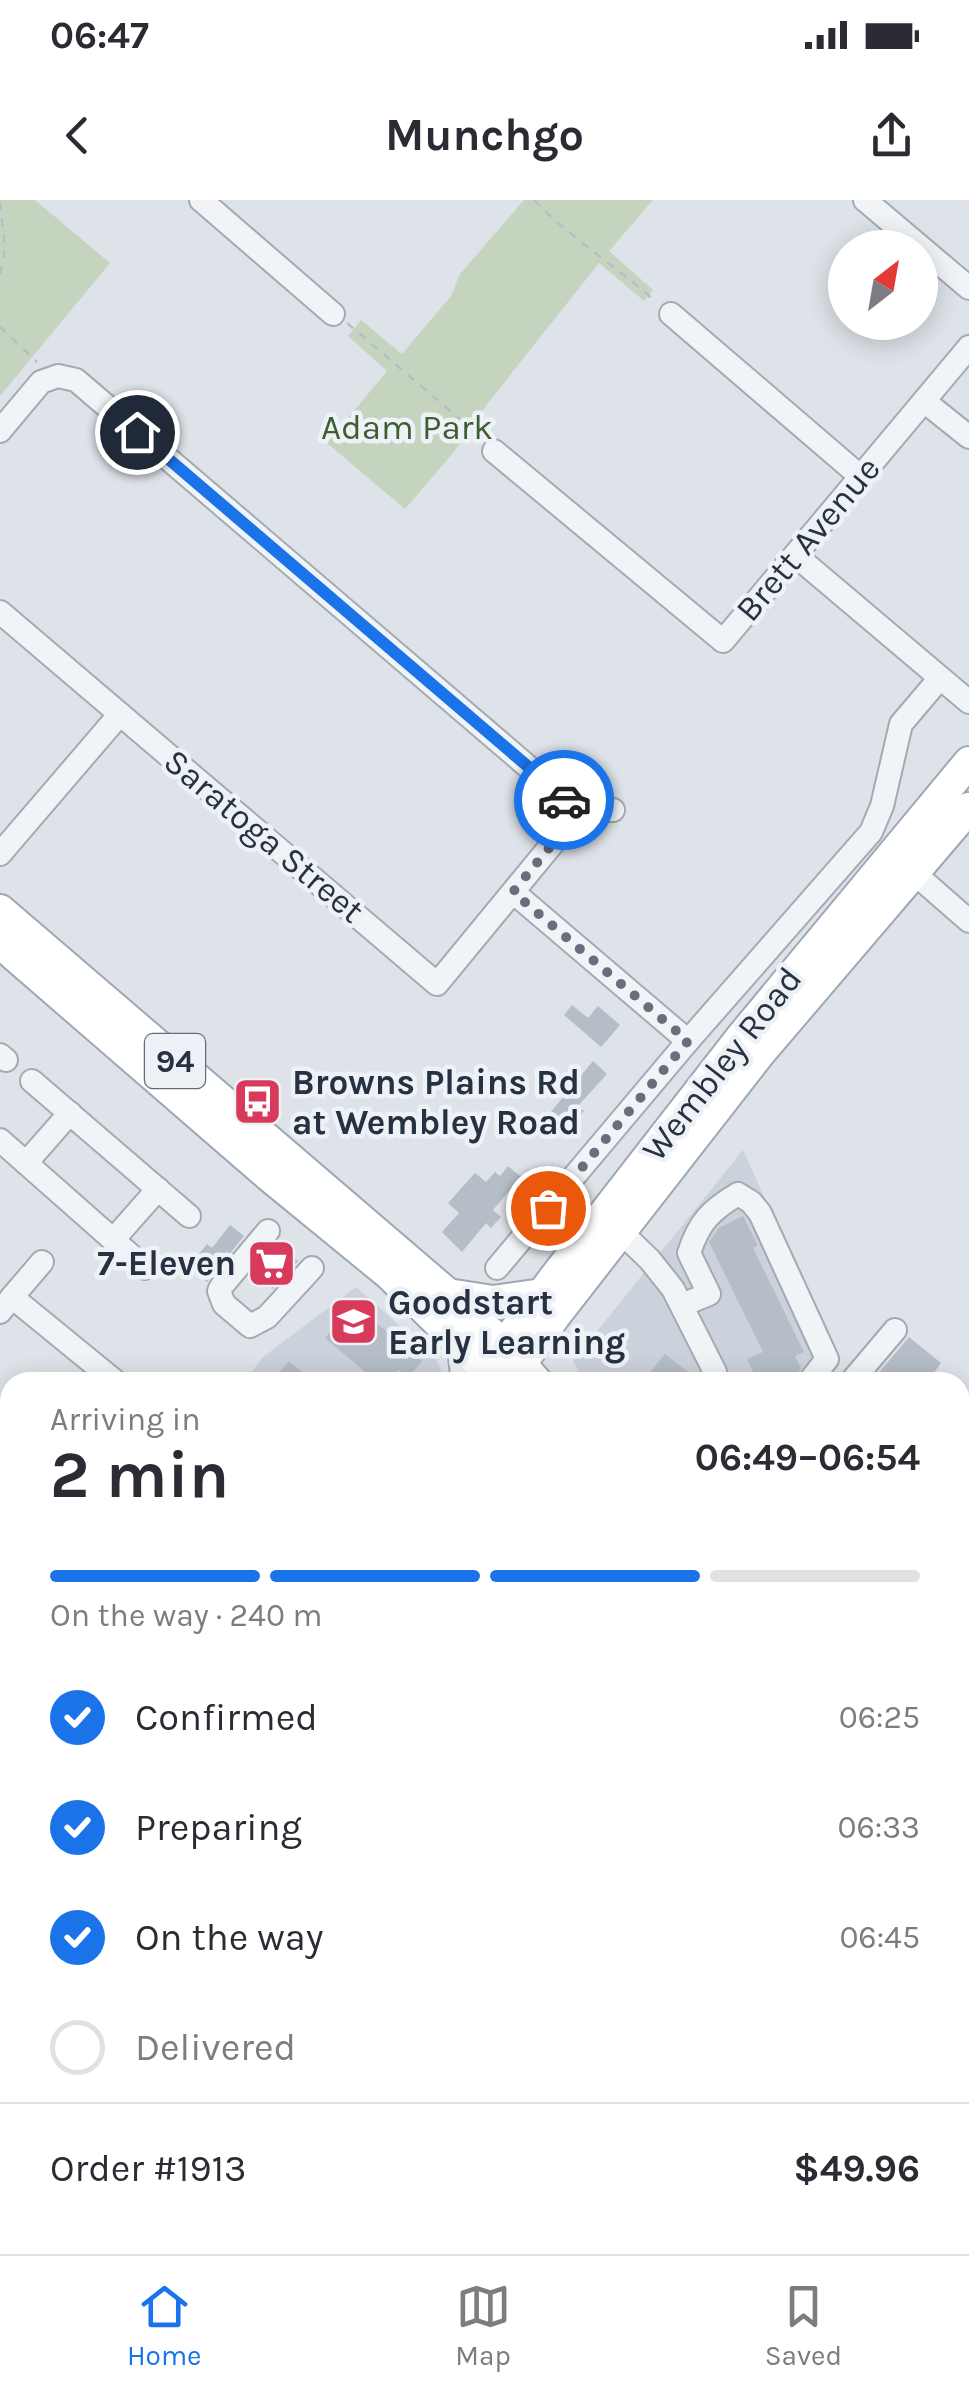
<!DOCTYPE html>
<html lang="en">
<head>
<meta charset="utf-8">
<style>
	:root { --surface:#fff; --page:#f2f2f3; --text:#2b2b33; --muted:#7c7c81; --line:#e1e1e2; --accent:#1a73e8 }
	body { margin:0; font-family:Karla,sans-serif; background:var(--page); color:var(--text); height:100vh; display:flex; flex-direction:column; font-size:38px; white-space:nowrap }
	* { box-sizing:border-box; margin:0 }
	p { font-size:32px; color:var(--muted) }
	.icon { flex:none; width:55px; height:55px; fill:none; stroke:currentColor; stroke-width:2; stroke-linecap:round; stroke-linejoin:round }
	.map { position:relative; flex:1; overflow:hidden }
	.panel { position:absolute; left:0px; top:1172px; width:970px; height:882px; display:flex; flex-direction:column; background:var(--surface); border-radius:30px 30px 0 0; box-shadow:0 5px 25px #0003 }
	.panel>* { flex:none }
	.needle { width:65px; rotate:31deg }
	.buttons { position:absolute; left:828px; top:30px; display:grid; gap:20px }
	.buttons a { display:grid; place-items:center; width:110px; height:110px; border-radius:50%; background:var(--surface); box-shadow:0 5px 25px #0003; font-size:50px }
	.pin { position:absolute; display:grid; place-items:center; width:85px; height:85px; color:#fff; margin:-42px; border:5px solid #fff; border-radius:50%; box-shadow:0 2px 10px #0007 }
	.courier { position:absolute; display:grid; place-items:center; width:100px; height:100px; margin:-50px; border:8px solid #1a73e8; border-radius:50%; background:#fff; color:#222; box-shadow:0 2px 12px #0007 }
	.headline em { font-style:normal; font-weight:700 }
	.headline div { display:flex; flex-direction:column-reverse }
	.headline { display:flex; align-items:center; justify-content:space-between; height:170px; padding:0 50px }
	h1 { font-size:65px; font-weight:700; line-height:75px }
	.bar { display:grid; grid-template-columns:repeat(4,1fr); gap:15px 10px; align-content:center; height:120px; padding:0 50px }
	.bar i { height:12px; border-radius:8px; background:var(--line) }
	.bar .selected { background:var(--accent) }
	.bar p { grid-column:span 4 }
	.line { display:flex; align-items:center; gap:25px; padding:0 50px; border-top:2px solid var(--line) }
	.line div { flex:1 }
	ol { padding:0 50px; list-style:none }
	li { display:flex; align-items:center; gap:30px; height:110px }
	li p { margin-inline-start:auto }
	li .icon { padding:10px; border-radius:50%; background:var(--accent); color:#fff; stroke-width:4 }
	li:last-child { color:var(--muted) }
	li i { width:55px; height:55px; border:5px solid var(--line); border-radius:50% }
	.status { display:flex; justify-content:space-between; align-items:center; height:70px; padding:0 50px; background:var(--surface); direction:ltr }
	.status svg { height:28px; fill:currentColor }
	header { display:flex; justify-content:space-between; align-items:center; height:130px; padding:0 50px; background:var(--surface); font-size:45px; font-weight:700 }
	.tab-bar { display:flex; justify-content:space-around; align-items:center; height:140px; border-top:2px solid var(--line); background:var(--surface); font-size:28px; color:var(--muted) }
	.tab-bar a { display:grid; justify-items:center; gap:5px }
	.tab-bar .selected { color:var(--accent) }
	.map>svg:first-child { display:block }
	.built { fill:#ccd2db }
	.green { fill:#c5d4bf }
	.building { fill:#b5bdc6 }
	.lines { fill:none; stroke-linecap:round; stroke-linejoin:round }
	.minor-casing { stroke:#a3aab3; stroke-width:26 }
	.major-casing { stroke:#9da8b6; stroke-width:34 }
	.path { stroke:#b8bec4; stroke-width:2.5; stroke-dasharray:8 8; stroke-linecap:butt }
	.minor { stroke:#f1f4f7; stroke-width:22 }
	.major { stroke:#fff; stroke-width:30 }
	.done { stroke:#66707c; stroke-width:10; stroke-dasharray:0 18 }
	.route { stroke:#1a73e8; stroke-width:12 }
	.labels { text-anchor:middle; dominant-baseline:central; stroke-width:9; stroke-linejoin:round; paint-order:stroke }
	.shield { fill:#eef2f6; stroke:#626c77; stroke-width:2.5 }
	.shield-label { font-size:32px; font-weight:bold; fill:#263241 }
	.park-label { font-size:35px; fill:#3d5e33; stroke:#eef2f6 }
	.street-label { font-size:35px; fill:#263241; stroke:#eef2f6 }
	.poi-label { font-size:35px; font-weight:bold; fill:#263241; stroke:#eef2f6; text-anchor:start }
</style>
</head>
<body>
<div class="status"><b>06:47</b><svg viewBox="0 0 49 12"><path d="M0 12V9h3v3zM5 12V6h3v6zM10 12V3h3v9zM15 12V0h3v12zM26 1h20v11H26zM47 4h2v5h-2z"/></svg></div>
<header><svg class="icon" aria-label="back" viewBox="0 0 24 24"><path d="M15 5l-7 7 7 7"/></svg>Munchgo<svg class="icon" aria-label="share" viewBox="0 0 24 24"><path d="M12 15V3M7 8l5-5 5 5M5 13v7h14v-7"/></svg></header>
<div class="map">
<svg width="969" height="2054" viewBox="0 0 969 2054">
	<rect width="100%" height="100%" fill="#dee3e9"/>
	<g class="built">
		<polygon points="743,950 840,1164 824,1182 584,1182 573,1161"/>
		<polygon points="356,1087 436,1158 441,1170 442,1182 244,1182 263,1157"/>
	</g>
	<g class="green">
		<polygon points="0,0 35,0 110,63 0,196"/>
		<polygon points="524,0 653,0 609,51 653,90 644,101 599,63 488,203 453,253 405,309 327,243 387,171 348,136 361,120 402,154 451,96 460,74"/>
		<polygon points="0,1658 10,1664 10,2045 295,2045 297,2054 0,2054"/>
	</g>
	<g class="building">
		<polygon points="572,805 588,818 598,806 620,825 601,847 564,815"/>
		<polygon points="593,861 607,874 578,906 584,911 573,924 570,921 560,932 545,919"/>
		<polygon points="508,966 521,977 493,1010 501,1017 491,1028 486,1023 462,1052 442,1032 459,1013 448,1003 475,973 486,982 495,972 500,976"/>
		<polygon points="743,1016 758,1046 753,1048 804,1152 795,1156 801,1168 791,1182 758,1182 747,1159 763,1152 709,1042 719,1028"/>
		<polygon points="230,1025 244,1036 207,1082 188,1067 207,1044 212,1048"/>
		<polygon points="277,1044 298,1061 273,1089 253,1072"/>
		<polygon points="354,1104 422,1161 408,1178 399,1170 388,1182 377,1182 325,1138"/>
		<polygon points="909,1137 941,1163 933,1174 943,1182 871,1182"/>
		<polygon points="665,1154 694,1177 693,1182 642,1182"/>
		<polygon points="289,1161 314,1182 271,1182"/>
	</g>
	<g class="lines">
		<defs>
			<g id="minor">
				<polyline points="201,0 333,114"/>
				<polyline points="865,0 969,88"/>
				<polyline points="671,114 861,277"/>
				<polyline points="924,201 969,237"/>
				<polyline points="0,231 41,182 58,176 76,180 560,594 570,611 567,626 437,784 0,412"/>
				<polyline points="494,251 723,441 969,147"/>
				<polyline points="795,355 969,502"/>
				<polyline points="570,611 613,610"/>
				<polyline points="0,654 120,514"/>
				<polyline points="914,673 969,721"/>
				<polyline points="513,692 688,841"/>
				<polyline points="0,855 6,860"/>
				<polyline points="32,881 189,1016"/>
				<polyline points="0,940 145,1068"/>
				<polyline points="26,963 70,913"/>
				<polyline points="268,1031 221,1087 219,1091 224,1104 250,1126 267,1117 312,1068"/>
				<polyline points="621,1032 650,1060 673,1089 715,1172 708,1182"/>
				<polyline points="113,1040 158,989"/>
				<polyline points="497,1068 688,841 871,632 882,606 901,524 940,478"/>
				<polyline points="12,1097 42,1062"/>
				<path d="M682 1105 709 1094 689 1053C699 1022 711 1010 738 994L751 1002 760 1013 827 1159 809 1182"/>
				<polyline points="0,1112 12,1097 116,1182"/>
				<polyline points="458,1141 463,1182"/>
				<polyline points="851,1182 895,1130"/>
				<polyline points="0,1223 10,1231"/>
				<polyline points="0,1314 10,1305"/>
				<polyline points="0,1458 10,1467"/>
				<polyline points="0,1640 10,1646"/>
				<polyline points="960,2000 969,2016"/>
				<polyline points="305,2045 307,2054"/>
				<polyline points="707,2045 709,2054"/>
			</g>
			<g id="major">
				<polyline points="0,710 448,1094 504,1145 537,1182"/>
				<polyline points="0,743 269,976 390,1075 499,1182"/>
				<polyline points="448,1094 493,1101 542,1094"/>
				<polyline points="495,1178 504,1145 554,1078 742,836 969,562"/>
				<polyline points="495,1178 521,1164 555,1116 760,853 969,608"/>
				<polyline points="834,2045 836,2054"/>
				<polyline points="862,2045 864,2054"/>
			</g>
		</defs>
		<use href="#minor" class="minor-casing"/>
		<use href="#major" class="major-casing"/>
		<g class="path">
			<path d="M534 0C570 38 616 66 655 101"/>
			<polyline points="0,74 5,50 0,0"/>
			<polyline points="347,123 482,238"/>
			<polyline points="0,127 37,162"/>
			<polyline points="0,1736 10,1729"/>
		</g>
		<use href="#minor" class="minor"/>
		<use href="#major" class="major"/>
	</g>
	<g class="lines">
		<polyline class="done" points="548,1008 688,841 513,692 567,626 570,611 564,600"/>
		<polyline class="route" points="137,232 560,594 564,600"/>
	</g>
	<defs>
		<symbol id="bus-square" viewBox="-11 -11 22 22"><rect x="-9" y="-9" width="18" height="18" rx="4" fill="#d73a5b" stroke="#eef2f6"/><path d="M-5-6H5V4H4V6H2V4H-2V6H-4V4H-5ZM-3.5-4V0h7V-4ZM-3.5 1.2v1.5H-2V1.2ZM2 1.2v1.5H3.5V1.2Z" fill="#fff"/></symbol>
		<symbol id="supermarket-square" viewBox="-11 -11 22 22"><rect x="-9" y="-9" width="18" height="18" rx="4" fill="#d73a5b" stroke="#eef2f6"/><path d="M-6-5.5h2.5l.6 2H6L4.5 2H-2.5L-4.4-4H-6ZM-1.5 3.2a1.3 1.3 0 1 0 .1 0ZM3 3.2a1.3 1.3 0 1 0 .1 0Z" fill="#fff"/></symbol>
		<symbol id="school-square" viewBox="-11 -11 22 22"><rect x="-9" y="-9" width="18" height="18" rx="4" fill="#d73a5b" stroke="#eef2f6"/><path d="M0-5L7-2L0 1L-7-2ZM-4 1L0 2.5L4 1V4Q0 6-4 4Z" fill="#fff"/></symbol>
	</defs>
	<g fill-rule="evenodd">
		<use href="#bus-square" x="230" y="874" width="55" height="55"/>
		<use href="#supermarket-square" x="244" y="1036" width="55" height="55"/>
		<use href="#school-square" x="326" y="1094" width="55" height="55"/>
	</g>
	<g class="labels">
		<rect class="shield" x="145" y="834" width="60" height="54" rx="8"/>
		<g class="shield-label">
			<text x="175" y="861">94</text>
		</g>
		<g class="park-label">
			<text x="407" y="227">Adam Park</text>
		</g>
		<g class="street-label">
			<text transform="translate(808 339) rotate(-50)">Brett Avenue</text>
			<text transform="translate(264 636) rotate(40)">Saratoga Street</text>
			<text transform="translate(722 864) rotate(-52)">Wembley Road</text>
		</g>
		<g class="poi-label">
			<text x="292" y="882">Browns Plains Rd<tspan x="292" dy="40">at Wembley Road</tspan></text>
			<text x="236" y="1063" text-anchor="end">7-Eleven</text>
			<text x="388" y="1102">Goodstart<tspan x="388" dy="40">Early Learning</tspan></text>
		</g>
	</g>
</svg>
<div class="buttons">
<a><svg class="needle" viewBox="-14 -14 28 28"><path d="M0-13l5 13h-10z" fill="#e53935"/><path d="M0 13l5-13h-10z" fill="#7c7c81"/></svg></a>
</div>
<div class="pin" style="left:548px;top:1008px;background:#ea580c"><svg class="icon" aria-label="bag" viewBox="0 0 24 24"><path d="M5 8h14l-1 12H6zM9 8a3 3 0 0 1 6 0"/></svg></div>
<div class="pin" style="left:137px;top:232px;background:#1f2937"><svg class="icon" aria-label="home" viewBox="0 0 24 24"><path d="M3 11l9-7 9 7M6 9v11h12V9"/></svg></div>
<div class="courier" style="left:564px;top:600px"><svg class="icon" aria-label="car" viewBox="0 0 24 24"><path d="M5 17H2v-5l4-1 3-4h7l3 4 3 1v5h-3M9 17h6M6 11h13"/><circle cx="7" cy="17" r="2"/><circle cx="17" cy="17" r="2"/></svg></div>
<section class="panel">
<div class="headline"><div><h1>2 min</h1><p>Arriving in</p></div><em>06:49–06:54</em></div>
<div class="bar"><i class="selected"></i><i class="selected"></i><i class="selected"></i><i></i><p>On the way · 240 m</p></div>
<ol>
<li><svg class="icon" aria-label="check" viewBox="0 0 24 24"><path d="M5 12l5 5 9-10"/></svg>Confirmed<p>06:25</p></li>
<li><svg class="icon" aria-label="check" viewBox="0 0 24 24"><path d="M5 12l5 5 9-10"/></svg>Preparing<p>06:33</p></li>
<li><svg class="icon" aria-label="check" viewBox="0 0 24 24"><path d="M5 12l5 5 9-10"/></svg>On the way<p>06:45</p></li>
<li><i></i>Delivered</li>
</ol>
<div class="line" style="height:130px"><div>Order #1913</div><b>$49.96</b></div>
</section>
</div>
<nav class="tab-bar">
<a class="selected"><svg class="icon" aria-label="home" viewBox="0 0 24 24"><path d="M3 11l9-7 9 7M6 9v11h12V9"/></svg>Home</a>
<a><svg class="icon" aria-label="map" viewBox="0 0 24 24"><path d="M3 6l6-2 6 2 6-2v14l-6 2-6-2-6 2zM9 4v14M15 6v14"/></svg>Map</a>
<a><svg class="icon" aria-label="saved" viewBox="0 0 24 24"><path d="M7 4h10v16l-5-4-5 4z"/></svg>Saved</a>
</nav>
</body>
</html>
